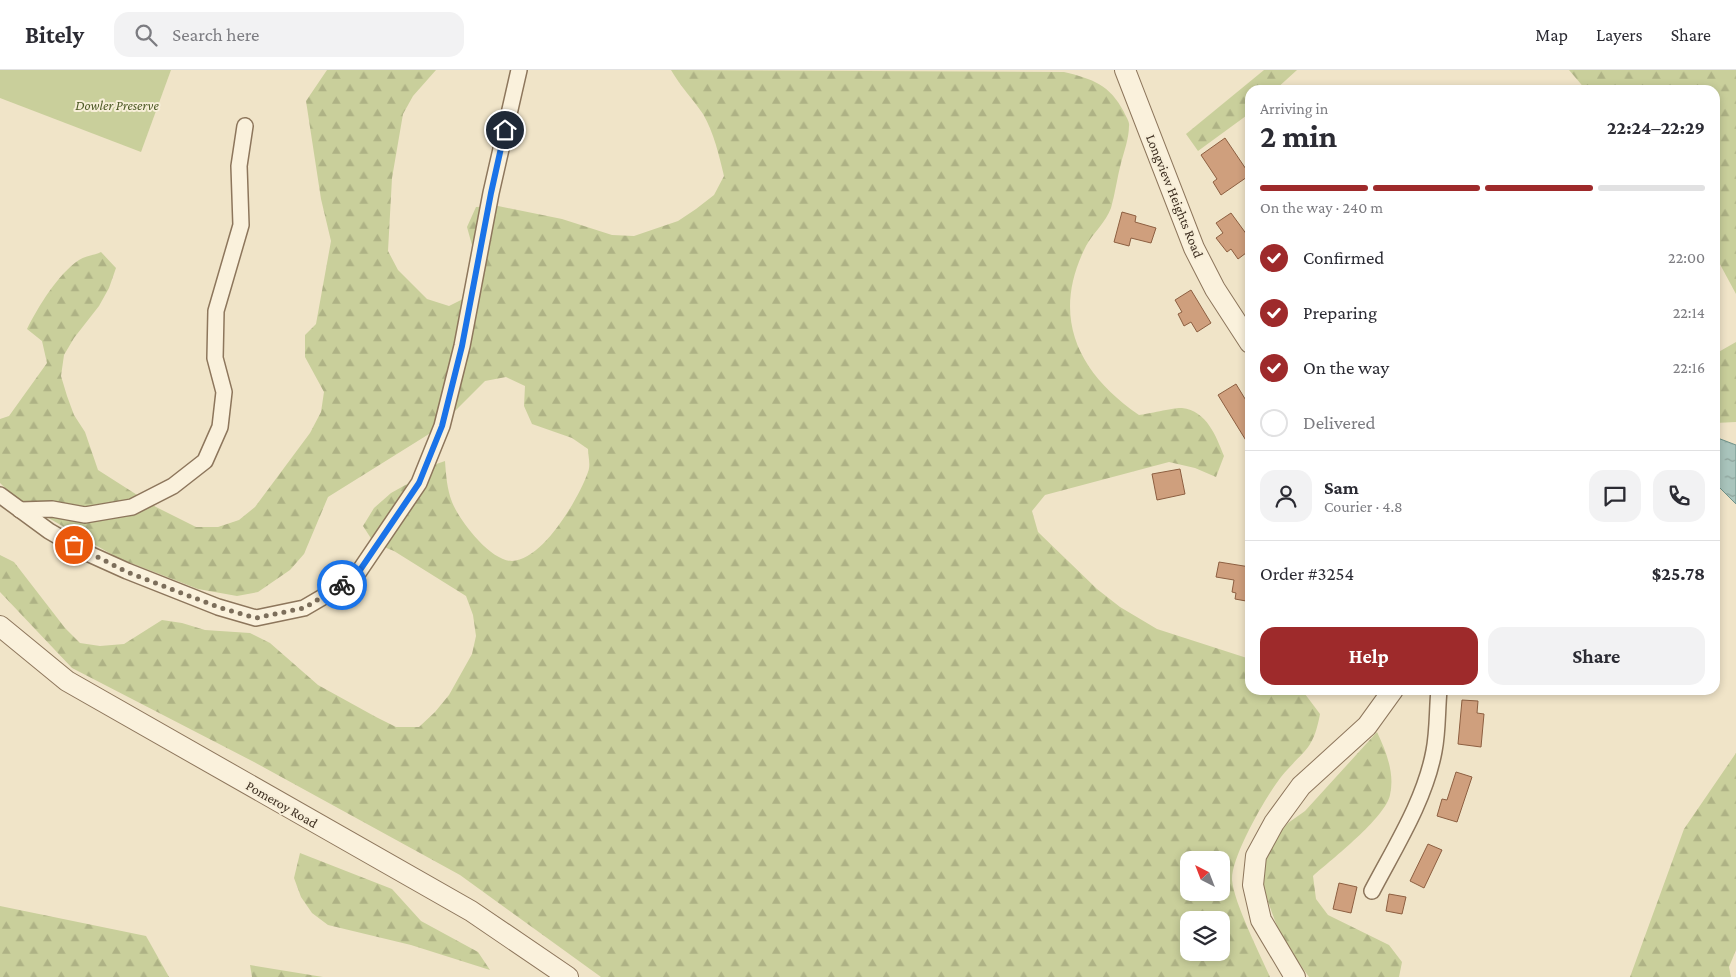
<!DOCTYPE html>
<html lang="en">
<head>
<meta charset="utf-8">
<style>
	:root { --surface:#fff; --page:#f2f2f3; --text:#2b2b33; --muted:#7c7c81; --line:#e1e1e2; --accent:#9e2a2b }
	body { margin:0; font-family:"Crimson Pro",serif; background:var(--page); color:var(--text); height:100vh; display:flex; flex-direction:column; font-size:19px; white-space:nowrap }
	* { box-sizing:border-box; margin:0 }
	p { font-size:16px; color:var(--muted) }
	.icon { flex:none; width:28px; height:28px; fill:none; stroke:currentColor; stroke-width:2; stroke-linecap:round; stroke-linejoin:round }
	.map { position:relative; flex:1; overflow:hidden }
	.side { position:absolute; left:1245px; top:15px; width:475px; height:610px; display:flex; flex-direction:column; background:var(--surface); border-radius:15px; box-shadow:0 2px 8px #0003 }
	.side>* { flex:none }
	.needle { width:32px; rotate:318deg }
	.tools { position:absolute; left:1180px; top:781px; display:grid; gap:10px }
	.tools a { display:grid; place-items:center; width:50px; height:50px; border-radius:10px; background:var(--surface); box-shadow:0 2px 8px #0003; font-size:25px }
	.pin { position:absolute; display:grid; place-items:center; width:42px; height:42px; color:#fff; margin:-21px; border:2px solid #fff; border-radius:50%; box-shadow:0 1px 5px #0007 }
	.courier { position:absolute; display:grid; place-items:center; width:50px; height:50px; margin:-25px; border:4px solid #1a73e8; border-radius:50%; background:#fff; color:#222; box-shadow:0 1px 6px #0007 }
	.summary em { font-style:normal; font-weight:700 }
	.summary div { display:flex; flex-direction:column-reverse }
	.summary { display:flex; align-items:center; justify-content:space-between; height:85px; padding:0 15px }
	h1 { font-size:32px; font-weight:700; line-height:38px }
	.bar { display:grid; grid-template-columns:repeat(4,1fr); gap:8px 5px; align-content:center; height:60px; padding:0 15px }
	.bar i { height:6px; border-radius:4px; background:var(--line) }
	.bar .selected { background:var(--accent) }
	.bar p { grid-column:span 4 }
	.line { display:flex; align-items:center; gap:12px; padding:0 15px; border-top:1px solid var(--line) }
	.line div { flex:1 }
	.round { display:grid; place-items:center; flex:none; width:52px; height:52px; border-radius:15px; background:var(--page) }
	ol { padding:0 15px; list-style:none }
	li { display:flex; align-items:center; gap:15px; height:55px }
	li p { margin-inline-start:auto }
	li .icon { padding:5px; border-radius:50%; background:var(--accent); color:#fff; stroke-width:4 }
	li:last-child { color:var(--muted) }
	li i { width:28px; height:28px; border:2px solid var(--line); border-radius:50% }
	.button { display:flex; gap:10px; margin-top:auto; padding:10px 15px }
	.button a { flex:1; height:58px; border-radius:15px; background:var(--accent); color:#fff; font-size:20px; font-weight:700; line-height:58px; text-align:center }
	.button a+a { background:var(--page); color:var(--text) }
	header { display:flex; align-items:center; gap:30px; box-sizing:border-box; height:70px; padding:0 25px; background:var(--surface); border-bottom:1px solid var(--line) }
	header strong { font-size:24px }
	nav { display:flex; gap:28px; margin-inline-start:auto; font-size:18px }
	.search { width:350px; height:45px; background:var(--page); display:flex; align-items:center; gap:12px; box-sizing:border-box; padding:0 18px; border-radius:15px; color:var(--muted); font-size:19px }
	.map>svg:first-child { display:block }
	.forest { fill:url(#forest-firs); fill-rule:evenodd }
	.park { fill:#c9cf9b }
	.water { fill:url(#water-ripples); stroke:#6f938a }
	.building { fill:#cf9f7d; stroke:#8d5f41 }
	.lines { fill:none; stroke-linecap:round; stroke-linejoin:round }
	.minor-casing { stroke:#8d765c; stroke-width:18 }
	.tertiary-casing { stroke:#8d765c; stroke-width:22 }
	.minor { stroke:#faf1dc; stroke-width:15 }
	.tertiary { stroke:#faf1dc; stroke-width:20 }
	.done { stroke:#7c6e5b; stroke-width:5; stroke-dasharray:0 9 }
	.route { stroke:#1a73e8; stroke-width:6 }
	.labels { text-anchor:middle; dominant-baseline:central; stroke-width:4; stroke-linejoin:round; paint-order:stroke }
	.park-label { font-size:14px; font-style:italic; fill:#4d5a26; stroke:#f7eed8 }
	.street-label { font-size:14px; fill:#3d2e20; stroke:#f7eed8 }
</style>
</head>
<body>
<header>
<strong>Bitely</strong>
<div class="search"><svg class="icon" aria-label="search" viewBox="0 0 24 24"><circle cx="10" cy="10" r="6"/><path d="M15 15l6 6"/></svg>Search here</div>
<nav><a>Map</a><a>Layers</a><a>Share</a></nav>
</header>
<div class="map">
<svg width="1736" height="907" viewBox="0 0 1736 907">
	<defs>
		<pattern id="forest-firs" width="22" height="20" patternUnits="userSpaceOnUse" patternTransform="scale(1.25)"><rect width="22" height="20" fill="#c9cf9b"/><path d="M5 1l3.5 6h-7zM16 11l3.5 6h-7z" fill="#aeb285"/></pattern>
		<pattern id="water-ripples" width="26" height="14" patternUnits="userSpaceOnUse" patternTransform="scale(1.25)"><rect width="26" height="14" fill="#a9c4bc"/><path d="M2 4q2-2 4 0t4 0M15 11q2-2 4 0t4 0" fill="none" stroke="#8ba098"/></pattern>
	</defs>
	<rect width="100%" height="100%" fill="#f0e4c8"/>
	<g class="forest">
		<path d="M327 0H436L413 26 403 44 392 108 388 181 398 200 427 229 449 236 469 226 481 208 467 157 476 137 498 136 562 149 612 165 634 166 678 151 696 139 714 125 724 106C719 85 714 63 703 44 693 29 680 16 671 0L1064 2C1093 9 1110 15 1124 42 1126 47 1130 52 1129 56 1129 68 1124 82 1121 93 1117 108 1115 124 1111 138 1106 152 1093 163 1086 176 1050 247 1078 303 1139 345 1148 344 1176 337 1182 338 1207 341 1216 366 1224 386L1216 407 1195 398 1169 392 1045 425 1032 441 1038 462 1097 519 1120 537 1157 559 1250 589V620H1302L1320 644C1313 682 1303 680 1281 707 1266 726 1231 787 1232 810 1234 833 1260 884 1270 907H601L460 805 254 692 72 598 0 522V485L14 492 65 558 80 573 100 576 124 574 162 550 182 553 205 560 250 563 270 573 318 615 376 647 396 657H419L435 642 449 625 472 584 476 566 473 545 466 526 394 481 374 473 363 456 374 438 391 423 409 413 425 398 445 391C446 405 447 419 452 432 459 450 490 491 512 491 543 490 579 428 588 402 591 395 588 386 588 379L572 368 532 354 524 336 525 316 506 307 485 311 437 359 328 427 304 484 290 500 258 522 237 526 198 519 118 488 19 431 0 413V349L9 346 47 293 42 271 27 259C38 237 58 204 79 190 85 186 95 185 101 182L116 198 109 218 99 236 74 268 64 285 61 306 67 326 74 345 85 362 98 400 156 437 196 457H218L239 450 255 437 310 363 321 342 324 322 305 287V265L316 254 331 171 321 129 306 31ZM1189 790H1221V822H1189ZM1189 850H1221V882H1189Z"/>
		<polygon points="1264,0 1297,0 1275,20 1250,20 1250,43 1198,81 1186,64"/>
		<polygon points="1569,0 1736,0 1736,224 1715,185 1715,20 1586,20"/>
		<polygon points="1736,272 1736,352 1715,353 1715,284"/>
		<path d="M1377 662C1386 681 1395 703 1390 725 1385 748 1332 789 1313 806L1316 829 1328 845 1389 875 1402 892 1399 907H1309L1281 867 1260 810 1265 789 1273 770 1288 753 1305 741Z"/>
		<polygon points="1736,683 1736,880 1729,897 1731,907 1630,907 1684,759"/>
		<polygon points="300,783 392,819 421,851 478,882 490,900 411,875 328,855 312,843 301,827 294,808"/>
		<polygon points="0,836 146,866 169,907 0,907"/>
		<polygon points="250,895 323,907 252,907"/>
	</g>
	<polygon class="park" points="0,0 171,0 141,82 0,28"/>
	<polygon class="water" points="1715,367 1736,375 1736,434 1715,413"/>
	<g class="building">
		<polygon points="1225,68 1250,105 1221,125 1213,112 1217,109 1201,85"/>
		<polygon points="1122,142 1136,146 1135,152 1156,158 1151,173 1131,168 1129,176 1114,172"/>
		<polygon points="1231,143 1250,169 1250,180 1238,189 1231,179 1227,182 1216,168 1223,163 1216,153"/>
		<polygon points="1191,220 1211,253 1197,262 1191,252 1184,256 1178,244 1182,242 1175,230"/>
		<polygon points="1236,314 1250,337 1250,377 1218,325"/>
		<polygon points="1180,399 1185,424 1157,430 1152,404"/>
		<polygon points="1219,492 1250,497 1250,526 1247,525 1246,531 1235,529 1236,523 1232,522 1234,510 1216,507"/>
		<polygon points="1462,630 1478,631 1477,643 1484,644 1481,677 1458,674"/>
		<polygon points="1456,702 1472,707 1457,752 1437,746 1442,729 1447,730"/>
		<polygon points="1428,774 1442,780 1424,818 1410,811"/>
		<polygon points="1339,813 1357,817 1351,843 1333,839"/>
		<polygon points="1389,824 1406,827 1402,844 1386,841"/>
	</g>
	<g class="lines">
		<defs>
			<g id="minor">
				<polyline points="0,425 49,461 87,483 127,501 218,537 256,548 304,538 340,517 358,503 419,413 442,356 462,276 491,123 519,0"/>
				<polyline points="20,440 52,439 85,445 132,437 173,416 205,391 220,357 224,322 215,288 216,241 241,155 239,96 245,56"/>
				<path d="M1372 821C1395 777 1425 730 1434 681 1438 661 1437 640 1439 620"/>
			</g>
			<g id="tertiary">
				<polyline points="1125,0 1194,178 1215,219 1250,273"/>
				<polyline points="0,556 67,611 471,841 568,907"/>
				<polyline points="1295,907 1261,850 1253,815 1256,786 1274,753 1301,716 1367,656 1393,620"/>
			</g>
		</defs>
		<use href="#minor" class="minor-casing"/>
		<use href="#tertiary" class="tertiary-casing"/>
		<use href="#minor" class="minor"/>
		<use href="#tertiary" class="tertiary"/>
	</g>
	<g class="lines">
		<polyline class="done" points="74,475 127,502 218,537 256,548 304,538 342,515"/>
		<polyline class="route" points="342,515 358,503 419,413 442,356 462,276 491,123 505,60"/>
	</g>
	<g class="labels">
		<g class="park-label">
			<text x="117" y="35">Dowler Preserve</text>
		</g>
		<g class="street-label">
			<text transform="translate(1175 126) rotate(68)">Longview Heights Road</text>
			<text transform="translate(282 734) rotate(30)">Pomeroy Road</text>
		</g>
	</g>
</svg>
<div class="tools">
<a><svg class="needle" viewBox="-14 -14 28 28"><path d="M0-13l5 13h-10z" fill="#e53935"/><path d="M0 13l5-13h-10z" fill="#7c7c81"/></svg></a>
<a><svg class="icon" aria-label="layers" viewBox="0 0 24 24"><path d="M12 4l9 5-9 5-9-5zM3 14l9 5 9-5"/></svg></a>
</div>
<div class="pin" style="left:74px;top:475px;background:#ea580c"><svg class="icon" aria-label="bag" viewBox="0 0 24 24"><path d="M5 8h14l-1 12H6zM9 8a3 3 0 0 1 6 0"/></svg></div>
<div class="pin" style="left:505px;top:60px;background:#1f2937"><svg class="icon" aria-label="home" viewBox="0 0 24 24"><path d="M3 11l9-7 9 7M6 9v11h12V9"/></svg></div>
<div class="courier" style="left:342px;top:515px"><svg class="icon" aria-label="bike" viewBox="0 0 24 24"><circle cx="6" cy="16" r="4"/><circle cx="18" cy="16" r="4"/><path d="M6 16l4-8h5l3 8M10 8l3 8H6M13 5h3"/></svg></div>
<section class="side">
<div class="summary"><div><h1>2 min</h1><p>Arriving in</p></div><em>22:24–22:29</em></div>
<div class="bar"><i class="selected"></i><i class="selected"></i><i class="selected"></i><i></i><p>On the way · 240 m</p></div>
<ol>
<li><svg class="icon" aria-label="check" viewBox="0 0 24 24"><path d="M5 12l5 5 9-10"/></svg>Confirmed<p>22:00</p></li>
<li><svg class="icon" aria-label="check" viewBox="0 0 24 24"><path d="M5 12l5 5 9-10"/></svg>Preparing<p>22:14</p></li>
<li><svg class="icon" aria-label="check" viewBox="0 0 24 24"><path d="M5 12l5 5 9-10"/></svg>On the way<p>22:16</p></li>
<li><i></i>Delivered</li>
</ol>
<div class="line" style="height:90px"><a class="round"><svg class="icon" aria-label="person" viewBox="0 0 24 24"><circle cx="12" cy="8" r="4"/><path d="M4 21q1-7 8-7t8 7"/></svg></a><div><b>Sam</b><p>Courier · 4.8</p></div><a class="round"><svg class="icon" aria-label="chat" viewBox="0 0 24 24"><path d="M4 5h16v11H9l-5 4z"/></svg></a><a class="round"><svg class="icon" aria-label="phone" viewBox="0 0 24 24"><path d="M5 4h4l2 5-3 2q2 4 5 5l2-3 5 2v4C11 20 4 13 5 4z"/></svg></a></div>
<div class="line" style="height:65px"><div>Order #3254</div><b>$25.78</b></div>
<div class="button"><a>Help</a><a>Share</a></div>
</section>
</div>
</body>
</html>
